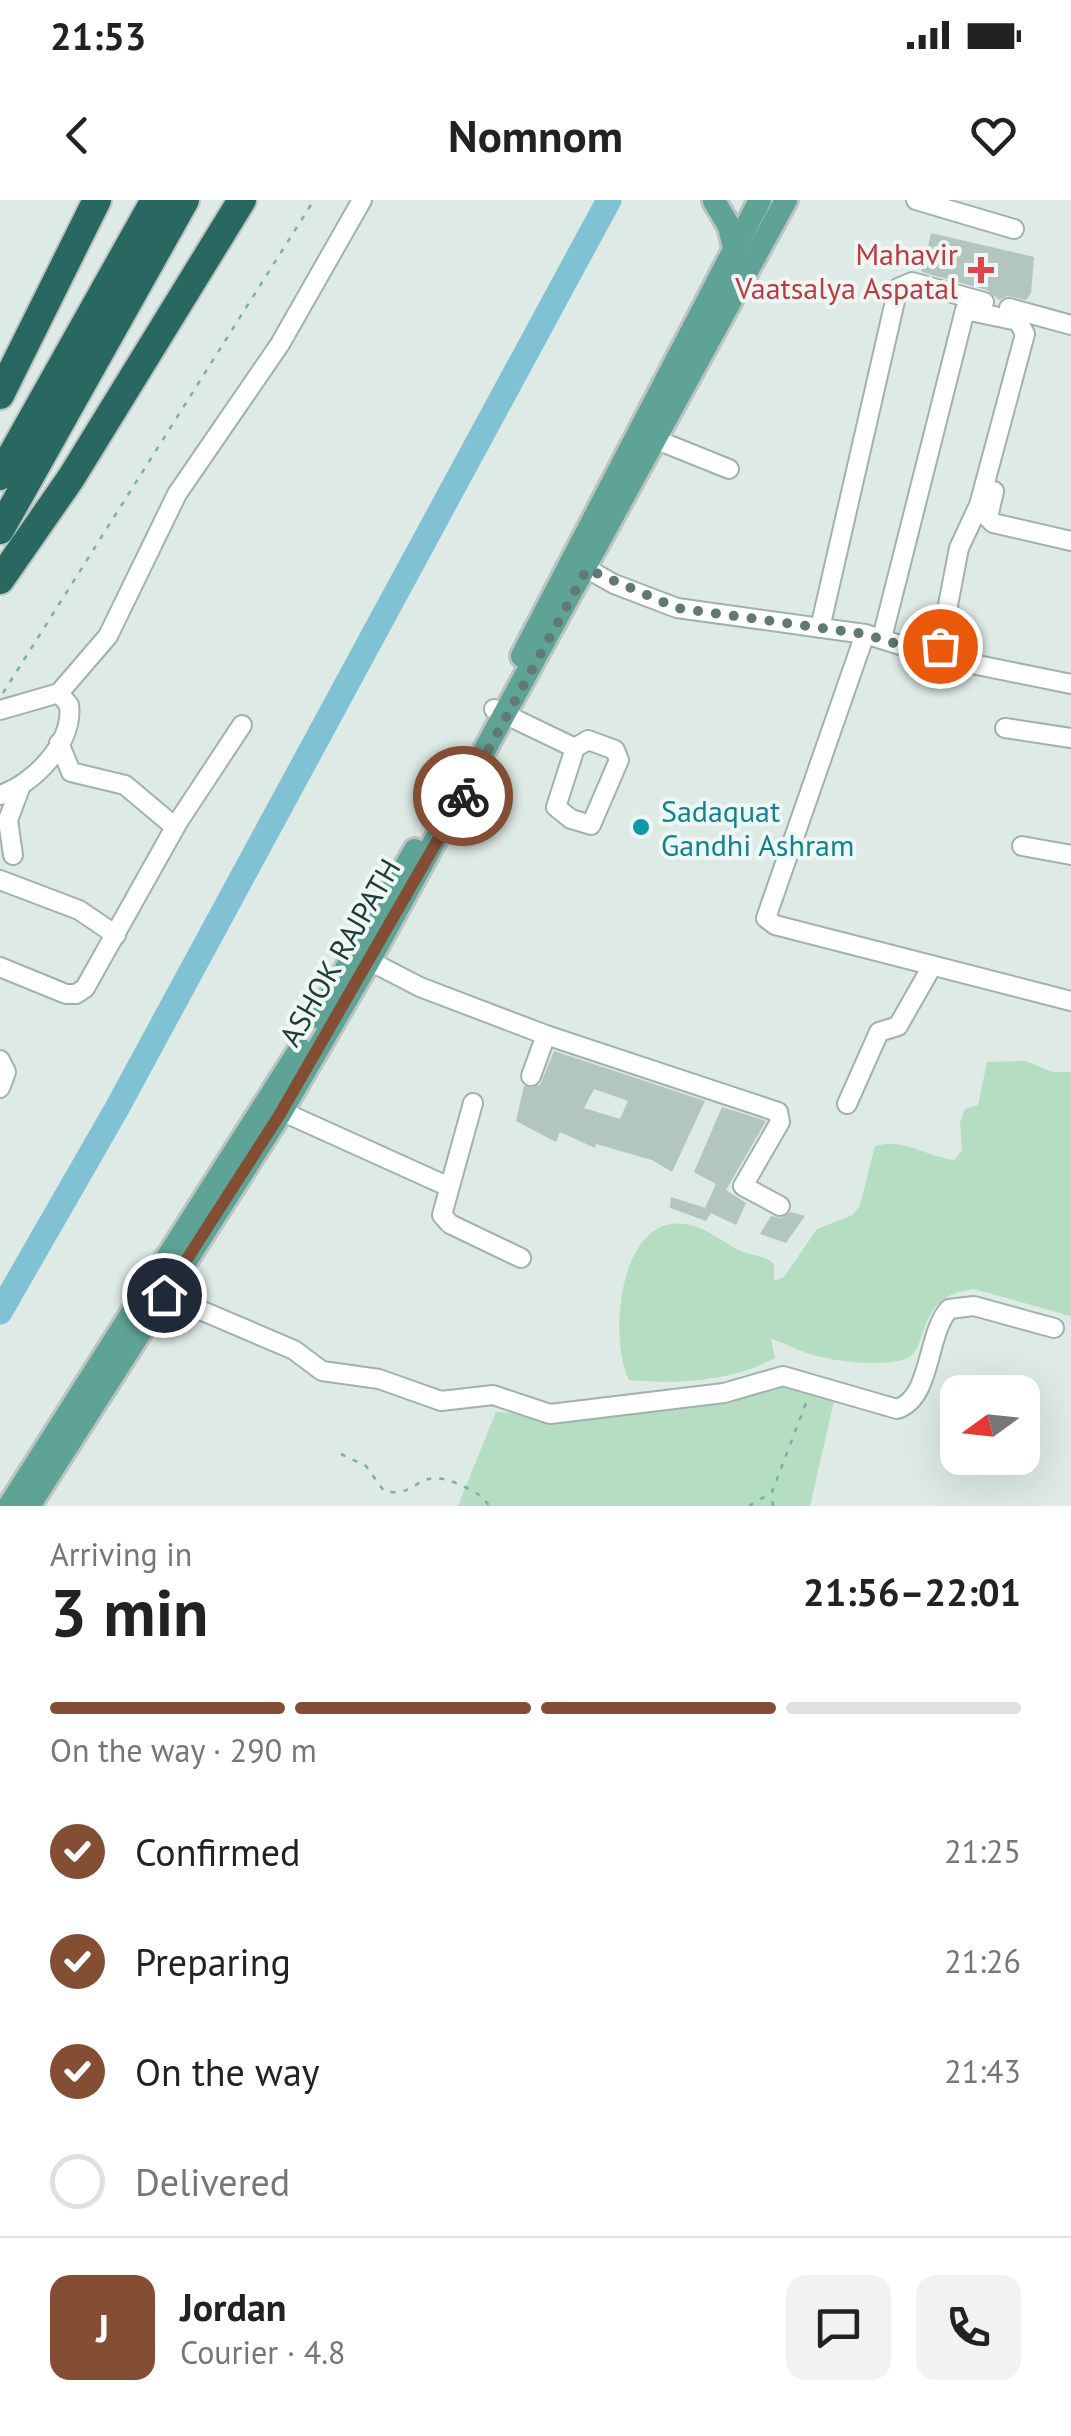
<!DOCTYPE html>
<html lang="en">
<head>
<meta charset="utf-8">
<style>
	:root { --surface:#fff; --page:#f2f2f2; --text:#222; --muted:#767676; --line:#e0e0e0; --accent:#834e34 }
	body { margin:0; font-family:"PT Sans",sans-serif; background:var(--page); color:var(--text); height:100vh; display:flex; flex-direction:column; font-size:38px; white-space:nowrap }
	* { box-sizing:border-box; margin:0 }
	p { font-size:32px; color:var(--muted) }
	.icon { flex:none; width:55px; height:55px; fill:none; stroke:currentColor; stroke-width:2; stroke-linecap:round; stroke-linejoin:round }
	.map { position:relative; height:1306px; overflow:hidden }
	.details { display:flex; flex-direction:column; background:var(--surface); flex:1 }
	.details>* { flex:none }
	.needle { width:65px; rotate:255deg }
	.buttons { position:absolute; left:940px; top:1175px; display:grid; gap:20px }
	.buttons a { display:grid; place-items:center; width:100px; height:100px; border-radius:20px; background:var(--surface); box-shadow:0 10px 40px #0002; font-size:50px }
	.pin { position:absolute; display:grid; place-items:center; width:85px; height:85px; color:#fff; margin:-42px; border:5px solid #fff; border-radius:50%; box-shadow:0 2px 10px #0007 }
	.courier { position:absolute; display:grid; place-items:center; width:100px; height:100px; margin:-50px; border:8px solid #834e34; border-radius:50%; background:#fff; color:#222; box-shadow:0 2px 12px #0007 }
	.overview em { font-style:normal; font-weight:600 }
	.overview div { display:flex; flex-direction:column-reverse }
	.overview { display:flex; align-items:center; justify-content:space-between; height:170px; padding:0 50px }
	h1 { font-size:65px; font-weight:600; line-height:75px }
	.bar { display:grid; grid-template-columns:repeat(4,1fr); gap:15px 10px; align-content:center; height:120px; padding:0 50px }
	.bar i { height:12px; border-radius:8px; background:var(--line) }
	.bar .active { background:var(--accent) }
	.bar p { grid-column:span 4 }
	.line { display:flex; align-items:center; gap:25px; padding:0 50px; border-top:2px solid var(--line) }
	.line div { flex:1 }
	.round { display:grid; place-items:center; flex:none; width:105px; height:105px; border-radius:20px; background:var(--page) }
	ol { padding:0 50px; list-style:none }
	li { display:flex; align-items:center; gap:30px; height:110px }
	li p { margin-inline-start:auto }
	li .icon { padding:10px; border-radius:50%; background:var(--accent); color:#fff; stroke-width:4 }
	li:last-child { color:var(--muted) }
	li i { width:55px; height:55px; border:5px solid var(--line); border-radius:50% }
	.status { display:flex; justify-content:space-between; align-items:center; height:70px; padding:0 50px; background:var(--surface); direction:ltr }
	.status svg { height:28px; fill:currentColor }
	header { display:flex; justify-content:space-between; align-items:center; height:130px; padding:0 50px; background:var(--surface); font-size:45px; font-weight:600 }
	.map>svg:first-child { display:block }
	.green { fill:#b4ddc2 }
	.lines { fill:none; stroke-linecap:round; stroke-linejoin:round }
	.river { stroke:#81c1d4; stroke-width:25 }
	.building { fill:#b3c5bf; fill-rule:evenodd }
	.minor-casing { stroke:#a0b2ad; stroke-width:22 }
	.major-casing { stroke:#bcc4c2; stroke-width:28 }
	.highway-casing { stroke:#bcc4c2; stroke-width:32 }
	.path { stroke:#7cb0a3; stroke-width:2.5; stroke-dasharray:5 8; stroke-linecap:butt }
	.minor { stroke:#fff; stroke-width:18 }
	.major { stroke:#5fa396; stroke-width:22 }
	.highway { stroke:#286860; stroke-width:28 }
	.done { stroke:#617873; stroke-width:10; stroke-dasharray:0 18 }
	.route { stroke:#834e34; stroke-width:12 }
	.health-dot { fill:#e0444e; stroke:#eef7f3; stroke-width:4 }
	.culture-dot { fill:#0f9aa8; stroke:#eef7f3; stroke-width:4 }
	.labels { text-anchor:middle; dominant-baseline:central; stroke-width:8; stroke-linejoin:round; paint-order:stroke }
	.health-label { font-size:30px; fill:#be3a42; stroke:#eef7f3; text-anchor:end }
	.culture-label { font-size:30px; fill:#0d838f; stroke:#eef7f3; text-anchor:start }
	.street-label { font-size:30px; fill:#1e3b35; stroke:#eef7f3 }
</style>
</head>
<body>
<div class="status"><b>21:53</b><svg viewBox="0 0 49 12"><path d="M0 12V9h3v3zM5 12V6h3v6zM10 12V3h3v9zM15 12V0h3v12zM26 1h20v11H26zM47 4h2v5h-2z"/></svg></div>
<header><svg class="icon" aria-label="back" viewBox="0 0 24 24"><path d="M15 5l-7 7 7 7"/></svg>Nomnom<svg class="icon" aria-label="heart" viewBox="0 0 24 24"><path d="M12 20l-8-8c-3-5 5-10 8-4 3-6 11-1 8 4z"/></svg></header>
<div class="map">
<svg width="1071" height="1306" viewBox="0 0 1071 1306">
	<rect width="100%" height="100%" fill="#ddeae5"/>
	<g class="green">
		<path d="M1025 861 1053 872H1071V1116L974 1089C910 1096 933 1154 902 1160 876 1166 833 1162 807 1153 794 1149 784 1142 771 1139L775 1158C730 1182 679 1184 629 1180 608 1138 619 1016 684 1024 704 1026 722 1042 739 1050 752 1057 764 1054 774 1064V1081L784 1077 817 1029 853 1015 860 1005 875 946C905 938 925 956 954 960L962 950 960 922 965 909 978 905 987 862Z"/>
		<polygon points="771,1183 836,1192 810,1306 458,1306 496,1212 569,1217"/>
	</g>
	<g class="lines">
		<polyline class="river" points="0,1112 116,910 609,0"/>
	</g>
	<g class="building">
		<polygon points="931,33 1034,57 1031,93 1026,100 1007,96 999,100 987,90 922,72 917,54 928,47"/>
		<path d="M554 851 705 901 672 972 652 960 596 944 595 948 560 932 556 942 516 921 524 886 540 885ZM594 889 628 901 620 919 584 908Z"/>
		<polygon points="722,907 766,921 726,990 746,1003 736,1025 711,1013 706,1021 670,1008 671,997 705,1008 716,984 694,972"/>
		<polygon points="791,1012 805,1016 786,1043 760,1034 771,1016 781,1018"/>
	</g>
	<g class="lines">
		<defs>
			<g id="minor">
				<polyline points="916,0 1014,29"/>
				<polyline points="1009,108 1071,125"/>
				<polyline points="657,240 729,269"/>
				<polyline points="994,291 988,318 993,323 1071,341"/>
				<polyline points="575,362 614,384 677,408 865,434 938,457 1071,484"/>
				<polyline points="820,428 898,88 912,82 984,102"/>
				<polyline points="865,434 766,718 775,725 1071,801"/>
				<polyline points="882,438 965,110 1018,121 1025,134 979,305 959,348 938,457"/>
				<polyline points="494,509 575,548 588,540 615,550 619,560 591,625 571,619 556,607 575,548"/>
				<polyline points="0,510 59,493 108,436 177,294 280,144 362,0"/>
				<polyline points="1005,528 1071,538"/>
				<polyline points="59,543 71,572 125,585 175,627"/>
				<path d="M0 595C34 584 74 542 69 505L59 493"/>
				<polyline points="1022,646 1071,655"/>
				<polyline points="13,655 8,620 20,588"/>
				<polyline points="0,680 79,710 116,735"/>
				<polyline points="360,756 420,787 546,835 778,912 780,922 743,986 780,1006"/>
				<polyline points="0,767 66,794 76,794 85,788 178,622 242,525"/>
				<polyline points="0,860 6,872 0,888"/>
				<polyline points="531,876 546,835"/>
				<polyline points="473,903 442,1015 450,1024 521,1058"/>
				<polyline points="847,904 879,832 898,826 931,768"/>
				<polyline points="270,906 447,986"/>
				<path d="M165 1095 294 1150 322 1171 379 1179 441 1201 493 1195 550 1214 724 1193 783 1176 897 1209C932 1198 926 1135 949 1109L974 1106 1054 1128"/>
			</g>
			<g id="major">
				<polyline points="714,1 729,26 734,48"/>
				<polyline points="522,456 760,0"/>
				<polyline points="318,817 415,650"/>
				<polyline points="9,1306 300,849"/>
				<polyline points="29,1306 280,914 369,761 786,0"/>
			</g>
			<g id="highway">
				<polyline points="0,195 97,0"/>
				<polyline points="0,276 155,0"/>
				<polyline points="0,330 185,0"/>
				<polyline points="0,380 71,278 242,0"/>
			</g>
		</defs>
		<use href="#minor" class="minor-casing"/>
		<use href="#major" class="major-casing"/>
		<use href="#highway" class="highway-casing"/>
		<g class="path">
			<polyline points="3,493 314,0"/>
			<path d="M341 1254 366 1266 384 1291C423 1299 413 1262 465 1287 475 1292 483 1296 489 1306"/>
			<polyline points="749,1306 771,1293"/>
			<polyline points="773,1306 772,1292 808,1198"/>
		</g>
		<use href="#minor" class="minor"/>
		<use href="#major" class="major"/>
		<use href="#highway" class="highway"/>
	</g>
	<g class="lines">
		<polyline class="done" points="463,596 587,369 677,408 865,434 938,457 940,446"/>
		<polyline class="route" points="164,1095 280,914 463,596"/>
	</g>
	<path class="health-dot" d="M976 55h10v10h10v10h-10v10h-10v-10h-10v-10h10z"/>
	<circle class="culture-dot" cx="641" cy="627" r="10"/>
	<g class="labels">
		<g class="health-label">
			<text x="958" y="53">Mahavir<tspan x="958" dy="34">Vaatsalya Aspatal</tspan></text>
		</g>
		<g class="culture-label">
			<text x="661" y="610">Sadaquat<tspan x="661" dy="34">Gandhi Ashram</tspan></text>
		</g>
		<g class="street-label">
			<text transform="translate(339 752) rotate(-60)">ASHOK RAJPATH</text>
		</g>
	</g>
</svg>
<div class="buttons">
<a><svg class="needle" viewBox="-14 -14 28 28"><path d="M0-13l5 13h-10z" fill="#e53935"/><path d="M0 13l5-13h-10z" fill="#767676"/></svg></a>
</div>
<div class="pin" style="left:940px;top:446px;background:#ea580c"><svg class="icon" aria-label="bag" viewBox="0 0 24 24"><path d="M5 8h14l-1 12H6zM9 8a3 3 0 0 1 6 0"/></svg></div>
<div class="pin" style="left:164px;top:1095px;background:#1f2937"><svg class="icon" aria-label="home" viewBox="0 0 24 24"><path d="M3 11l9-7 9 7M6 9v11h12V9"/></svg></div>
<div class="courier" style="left:463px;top:596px"><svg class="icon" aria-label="bike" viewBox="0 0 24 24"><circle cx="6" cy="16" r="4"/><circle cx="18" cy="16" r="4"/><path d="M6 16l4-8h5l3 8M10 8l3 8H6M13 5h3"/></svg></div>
</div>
<section class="details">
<div class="overview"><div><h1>3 min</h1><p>Arriving in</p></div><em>21:56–22:01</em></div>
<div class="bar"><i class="active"></i><i class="active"></i><i class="active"></i><i></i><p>On the way · 290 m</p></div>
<ol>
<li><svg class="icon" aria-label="check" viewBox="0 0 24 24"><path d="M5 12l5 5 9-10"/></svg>Confirmed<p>21:25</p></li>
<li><svg class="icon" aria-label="check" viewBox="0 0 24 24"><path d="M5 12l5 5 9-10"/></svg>Preparing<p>21:26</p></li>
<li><svg class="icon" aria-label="check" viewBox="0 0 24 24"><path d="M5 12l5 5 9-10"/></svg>On the way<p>21:43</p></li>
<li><i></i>Delivered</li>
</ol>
<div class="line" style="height:180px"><b class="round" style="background:var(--accent);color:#fff">J</b><div><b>Jordan</b><p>Courier · 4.8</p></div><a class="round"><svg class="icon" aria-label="chat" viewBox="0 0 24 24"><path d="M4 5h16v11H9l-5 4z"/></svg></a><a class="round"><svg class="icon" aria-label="phone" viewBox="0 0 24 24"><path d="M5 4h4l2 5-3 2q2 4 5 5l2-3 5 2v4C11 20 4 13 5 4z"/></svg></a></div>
</section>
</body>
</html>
